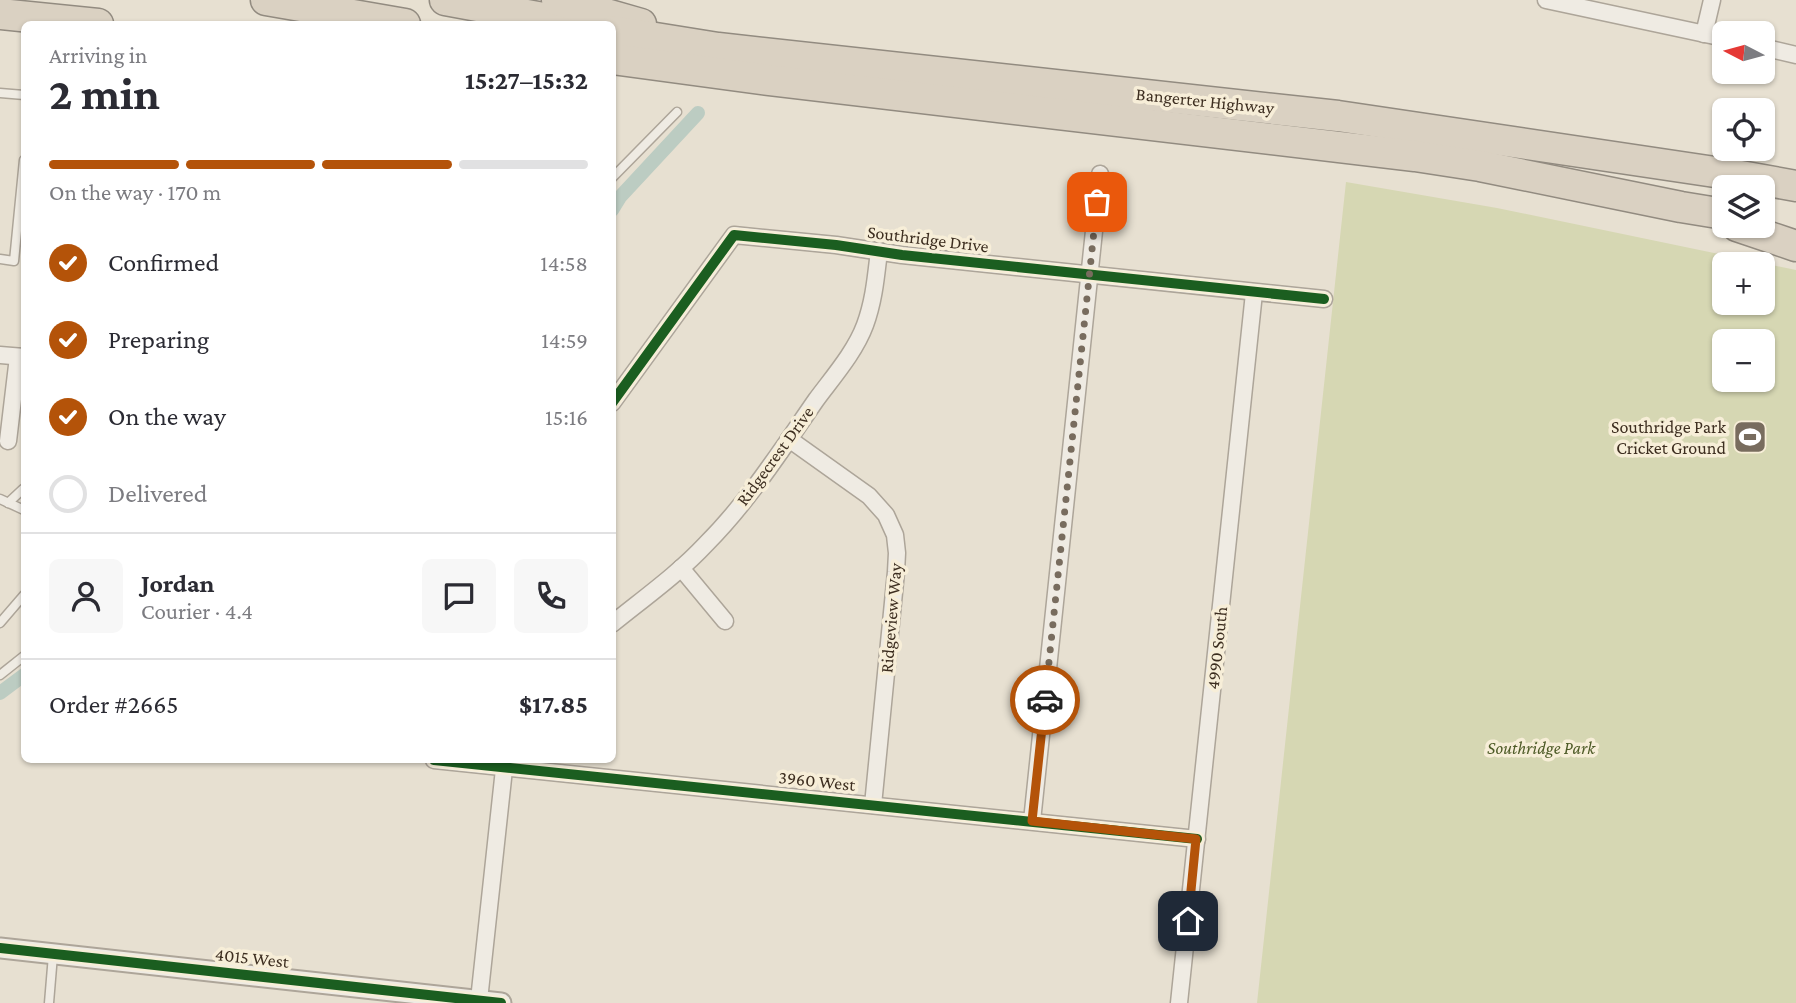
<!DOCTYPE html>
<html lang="en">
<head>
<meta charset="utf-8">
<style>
	:root { --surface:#fff; --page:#f7f7f7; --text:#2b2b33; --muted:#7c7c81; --line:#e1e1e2; --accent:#b45309 }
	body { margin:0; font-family:"Crimson Pro",serif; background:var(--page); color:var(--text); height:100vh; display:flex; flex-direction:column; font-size:26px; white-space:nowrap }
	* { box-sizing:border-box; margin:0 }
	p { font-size:23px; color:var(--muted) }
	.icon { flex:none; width:38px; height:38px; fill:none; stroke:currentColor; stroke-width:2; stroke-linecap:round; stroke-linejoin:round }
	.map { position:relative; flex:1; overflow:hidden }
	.details { position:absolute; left:21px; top:21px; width:595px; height:742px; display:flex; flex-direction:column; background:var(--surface); border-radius:10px; box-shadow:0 2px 5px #0004 }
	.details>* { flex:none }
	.needle { width:46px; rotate:276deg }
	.tools { position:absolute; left:1712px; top:21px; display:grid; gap:14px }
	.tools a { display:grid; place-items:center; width:63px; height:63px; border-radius:10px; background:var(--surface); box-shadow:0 2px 5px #0004; font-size:35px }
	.pin { position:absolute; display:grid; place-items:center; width:60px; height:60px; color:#fff; margin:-30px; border-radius:14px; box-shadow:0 4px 10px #0006 }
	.courier { position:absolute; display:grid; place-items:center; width:70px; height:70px; margin:-35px; border:5px solid #b45309; border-radius:50%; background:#fff; color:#222; box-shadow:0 2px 9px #0007 }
	.overview em { font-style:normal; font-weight:700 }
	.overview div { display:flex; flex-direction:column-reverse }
	.overview { display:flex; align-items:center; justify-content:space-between; height:119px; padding:0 28px }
	h1 { font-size:46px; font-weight:700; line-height:52px }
	.bar { display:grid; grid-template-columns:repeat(4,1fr); gap:10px 7px; align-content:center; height:84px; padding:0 28px }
	.bar i { height:9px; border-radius:5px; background:var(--line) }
	.bar .on { background:var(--accent) }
	.bar p { grid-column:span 4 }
	.line { display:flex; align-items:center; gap:18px; padding:0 28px; border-top:2px solid var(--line) }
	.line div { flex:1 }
	.round { display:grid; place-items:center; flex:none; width:74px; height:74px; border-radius:10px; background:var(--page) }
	ol { padding:0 28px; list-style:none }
	li { display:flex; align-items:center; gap:21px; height:77px }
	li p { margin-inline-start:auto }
	li .icon { padding:7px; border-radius:50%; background:var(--accent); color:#fff; stroke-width:4 }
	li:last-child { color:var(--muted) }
	li i { width:38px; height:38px; border:4px solid var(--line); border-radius:50% }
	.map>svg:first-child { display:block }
	.green { fill:#d6d7b3; fill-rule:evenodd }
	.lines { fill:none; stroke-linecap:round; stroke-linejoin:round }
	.canal { stroke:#bcccc2; stroke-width:14 }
	.service-casing { stroke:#ada599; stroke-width:11 }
	.minor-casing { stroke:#ada599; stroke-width:19 }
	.tertiary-casing { stroke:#ada599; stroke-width:23 }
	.motorway-casing { stroke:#928b80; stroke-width:33 }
	.service { stroke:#efebe3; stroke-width:8 }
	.minor { stroke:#efebe3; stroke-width:16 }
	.tertiary { stroke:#efebe3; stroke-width:19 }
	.motorway { stroke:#dad1c2; stroke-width:30 }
	.cycleway-casing { stroke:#f7eed8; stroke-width:15 }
	.cycleway { stroke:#1b5e20; stroke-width:10 }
	.done { stroke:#786c5e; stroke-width:7; stroke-dasharray:0 12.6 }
	.route { stroke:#b45309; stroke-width:9 }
	.labels { text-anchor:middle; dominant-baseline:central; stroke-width:7; stroke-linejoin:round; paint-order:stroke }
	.street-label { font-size:18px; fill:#3d2e20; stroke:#f7eed8 }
	.poi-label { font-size:18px; fill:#3d2e20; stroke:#f7eed8; text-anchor:end }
	.park-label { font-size:18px; font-style:italic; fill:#4d5a26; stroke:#f7eed8 }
</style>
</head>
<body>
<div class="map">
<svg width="1796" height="1003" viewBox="0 0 1796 1003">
	<rect width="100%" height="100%" fill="#e7e0d1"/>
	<path class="green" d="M1346 182 1497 208 1796 270V1003H1257ZM1762 264V303H1724V264ZM1762 341V380H1724V341Z"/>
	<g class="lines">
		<g class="canal">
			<polyline points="612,210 620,197 698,113"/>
			<polyline points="0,693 24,675"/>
		</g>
		<defs>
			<g id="service">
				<polyline points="0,93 24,95"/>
				<polyline points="612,178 677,112"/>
				<polyline points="0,259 14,261 24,160"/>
				<polyline points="0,499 24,510"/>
				<polyline points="8,503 23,489 24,489"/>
				<polyline points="0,623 24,595"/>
				<polyline points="0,675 24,656"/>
				<polyline points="49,1003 53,955"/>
			</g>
			<g id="minor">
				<polyline points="1546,0 1724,38"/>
				<polyline points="1704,34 1712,0"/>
				<polyline points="1762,47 1796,55"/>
				<polyline points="0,355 24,357"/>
				<polyline points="612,403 734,235 836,245 902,255 1324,299"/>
				<polyline points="789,439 869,496 886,515 895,535 897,553 896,572 873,805"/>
				<polyline points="8,441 18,357"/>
				<polyline points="681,568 725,621"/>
				<path d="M612 624C644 598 678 574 706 544 748 502 782 449 816 400 833 377 855 352 865 325 874 301 876 276 879 251"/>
				<polyline points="434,760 1197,839"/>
				<polyline points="1032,821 1100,174"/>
				<polyline points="479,1000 505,760"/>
				<polyline points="1179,1003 1254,293"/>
			</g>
			<polyline id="tertiary" points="0,948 501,1003"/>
			<g id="motorway">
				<polyline points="266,0 405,24"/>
				<polyline points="445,0 576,24"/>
				<polyline points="557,0 641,24"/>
				<polyline points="0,14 98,24"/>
				<polyline points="612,31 718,48 1338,116 1735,175 1796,186"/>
				<polyline points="612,59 768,80 1415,156 1480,166 1681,207 1724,214"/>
				<polyline points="1737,226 1796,246"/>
			</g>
		</defs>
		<use href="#service" class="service-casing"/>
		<use href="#minor" class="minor-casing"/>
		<use href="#tertiary" class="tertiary-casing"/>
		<use href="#motorway" class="motorway-casing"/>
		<use href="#service" class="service"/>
		<use href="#minor" class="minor"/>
		<use href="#tertiary" class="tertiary"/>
		<use href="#motorway" class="motorway"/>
		<defs>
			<g id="cycleway">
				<polyline points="612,403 734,235 836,245 902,255 1324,299"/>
				<polyline points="434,760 1197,839"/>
				<polyline points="0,948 501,1003"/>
			</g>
		</defs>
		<use href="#cycleway" class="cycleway-casing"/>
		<use href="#cycleway" class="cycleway"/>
	</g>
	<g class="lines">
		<polyline class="done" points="1045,700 1097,202"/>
		<polyline class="route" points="1045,700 1032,821 1196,839 1188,921"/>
	</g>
	<defs>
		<symbol id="stadium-square" viewBox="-11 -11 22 22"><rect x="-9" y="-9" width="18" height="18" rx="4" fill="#786c5e" stroke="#f7eed8"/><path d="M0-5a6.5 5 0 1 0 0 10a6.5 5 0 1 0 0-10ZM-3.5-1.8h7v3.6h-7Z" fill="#fff"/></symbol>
	</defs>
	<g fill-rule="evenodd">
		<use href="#stadium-square" x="1731" y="418" width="38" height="38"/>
	</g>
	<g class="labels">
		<g class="street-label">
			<text transform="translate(1205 101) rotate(6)">Bangerter Highway</text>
			<text transform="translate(928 239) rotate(7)">Southridge Drive</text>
			<text transform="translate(775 456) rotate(-54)">Ridgecrest Drive</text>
			<text transform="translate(891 618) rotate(-85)">Ridgeview Way</text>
			<text transform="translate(1217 648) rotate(-84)">4990 South</text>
			<text transform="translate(817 781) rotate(6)">3960 West</text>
			<text transform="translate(252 958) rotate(6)">4015 West</text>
		</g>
		<g class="poi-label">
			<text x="1726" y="427">Southridge Park<tspan x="1726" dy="21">Cricket Ground</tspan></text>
		</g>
		<g class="park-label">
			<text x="1541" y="748">Southridge Park</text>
		</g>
	</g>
</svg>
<div class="tools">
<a><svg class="needle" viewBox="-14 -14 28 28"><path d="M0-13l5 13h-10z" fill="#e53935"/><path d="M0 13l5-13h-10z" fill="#7c7c81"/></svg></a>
<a><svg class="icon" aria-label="locate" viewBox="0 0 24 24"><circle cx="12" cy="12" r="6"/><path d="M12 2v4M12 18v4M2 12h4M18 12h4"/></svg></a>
<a><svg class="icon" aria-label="layers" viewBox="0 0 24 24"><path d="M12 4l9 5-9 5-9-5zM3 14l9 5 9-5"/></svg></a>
<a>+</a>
<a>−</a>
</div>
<div class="pin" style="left:1097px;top:202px;background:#ea580c"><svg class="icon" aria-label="bag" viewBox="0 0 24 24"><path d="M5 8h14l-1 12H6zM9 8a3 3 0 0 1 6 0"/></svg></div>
<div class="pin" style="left:1188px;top:921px;background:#1f2937"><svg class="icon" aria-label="home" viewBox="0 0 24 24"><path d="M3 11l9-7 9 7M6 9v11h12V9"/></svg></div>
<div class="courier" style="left:1045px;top:700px"><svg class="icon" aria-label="car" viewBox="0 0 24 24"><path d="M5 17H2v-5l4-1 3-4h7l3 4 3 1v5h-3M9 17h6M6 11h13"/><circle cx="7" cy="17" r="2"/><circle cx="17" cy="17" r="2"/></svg></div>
<section class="details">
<div class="overview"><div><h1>2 min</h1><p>Arriving in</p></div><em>15:27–15:32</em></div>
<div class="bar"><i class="on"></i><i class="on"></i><i class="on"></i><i></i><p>On the way · 170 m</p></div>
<ol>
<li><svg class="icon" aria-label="check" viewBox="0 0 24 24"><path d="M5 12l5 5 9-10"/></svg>Confirmed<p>14:58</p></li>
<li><svg class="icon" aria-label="check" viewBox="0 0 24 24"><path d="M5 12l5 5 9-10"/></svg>Preparing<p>14:59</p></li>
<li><svg class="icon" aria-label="check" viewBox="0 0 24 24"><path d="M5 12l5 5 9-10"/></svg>On the way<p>15:16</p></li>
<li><i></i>Delivered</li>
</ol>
<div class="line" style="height:126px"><a class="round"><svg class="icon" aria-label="person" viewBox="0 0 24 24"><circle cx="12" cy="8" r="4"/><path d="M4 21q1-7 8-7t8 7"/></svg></a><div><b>Jordan</b><p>Courier · 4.4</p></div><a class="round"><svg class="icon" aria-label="chat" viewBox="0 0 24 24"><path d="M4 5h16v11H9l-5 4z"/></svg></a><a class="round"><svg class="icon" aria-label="phone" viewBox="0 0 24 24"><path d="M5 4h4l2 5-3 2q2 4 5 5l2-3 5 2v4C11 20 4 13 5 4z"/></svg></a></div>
<div class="line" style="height:91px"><div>Order #2665</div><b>$17.85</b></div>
</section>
</div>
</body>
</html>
